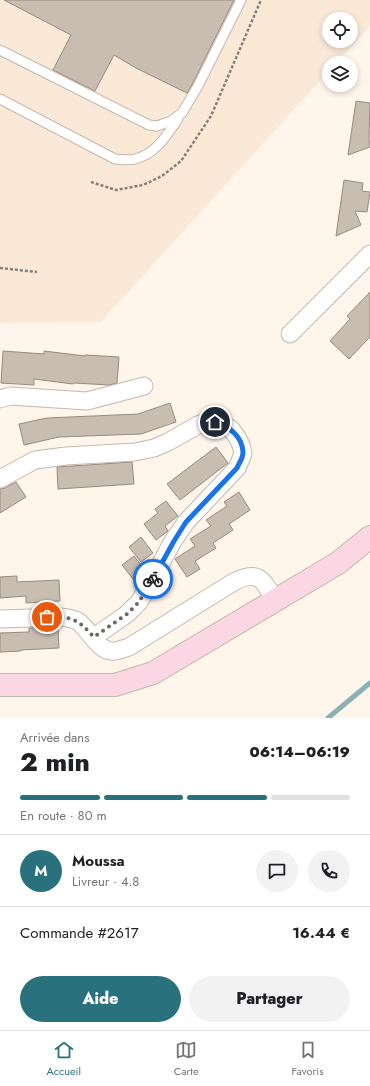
<!DOCTYPE html>
<html lang="fr">
<head>
<meta charset="utf-8">
<style>
	:root { --surface:#fff; --page:#f2f2f2; --text:#202124; --muted:#757577; --line:#e0e0e0; --accent:#29717c }
	body { margin:0; font-family:Jost,sans-serif; background:var(--page); color:var(--text); height:100vh; display:flex; flex-direction:column; font-size:15px; white-space:nowrap }
	* { box-sizing:border-box; margin:0 }
	p { font-size:13px; color:var(--muted) }
	.icon { flex:none; width:22px; height:22px; fill:none; stroke:currentColor; stroke-width:2; stroke-linecap:round; stroke-linejoin:round }
	.map { position:relative; height:718px; overflow:hidden }
	.sheet { display:flex; flex-direction:column; background:var(--surface); flex:1 }
	.sheet>* { flex:none }
	.buttons { position:absolute; left:322px; top:12px; display:grid; gap:8px }
	.buttons a { display:grid; place-items:center; width:36px; height:36px; border-radius:50%; background:var(--surface); box-shadow:0 2px 6px #0003; font-size:20px }
	.pin { position:absolute; display:grid; place-items:center; width:34px; height:34px; color:#fff; margin:-17px; border:2px solid #fff; border-radius:50%; box-shadow:0 1px 4px #0007 }
	.courier { position:absolute; display:grid; place-items:center; width:40px; height:40px; margin:-20px; border:3px solid #1a73e8; border-radius:50%; background:#fff; color:#222; box-shadow:0 1px 5px #0007 }
	.overview em { font-style:normal; font-weight:800 }
	.overview div { display:flex; flex-direction:column-reverse }
	.overview { display:flex; align-items:center; justify-content:space-between; height:68px; padding:0 20px }
	h1 { font-size:26px; font-weight:800; line-height:30px }
	.bar { display:grid; grid-template-columns:repeat(4,1fr); gap:6px 4px; align-content:center; height:48px; padding:0 20px }
	.bar i { height:5px; border-radius:3px; background:var(--line) }
	.bar .on { background:var(--accent) }
	.bar p { grid-column:span 4 }
	.line { display:flex; align-items:center; gap:10px; padding:0 20px; border-top:1px solid var(--line) }
	.line div { flex:1 }
	.round { display:grid; place-items:center; flex:none; width:42px; height:42px; border-radius:21px; background:var(--page) }
	.action { display:flex; gap:8px; margin-top:auto; padding:8px 20px }
	.action a { flex:1; height:46px; border-radius:24px; background:var(--accent); color:#fff; font-size:16px; font-weight:800; line-height:46px; text-align:center }
	.action a+a { background:var(--page); color:var(--text) }
	.tab-bar { display:flex; justify-content:space-around; align-items:center; height:56px; border-top:1px solid var(--line); background:var(--surface); font-size:11px; color:var(--muted) }
	.tab-bar a { display:grid; justify-items:center; gap:2px }
	.tab-bar .on { color:var(--accent) }
	.map>svg:first-child { display:block }
	.built { fill:#fbe9d7; fill-rule:evenodd }
	.lines { fill:none; stroke-linecap:round; stroke-linejoin:round }
	.stream { stroke:#8ab2b4; stroke-width:5 }
	.building { fill:#c9bdb1; stroke:#968b80 }
	.service-casing { stroke:#c3b8ac; stroke-width:11 }
	.minor-casing { stroke:#c3b8ac; stroke-width:19 }
	.secondary-casing { stroke:#c3b8ac; stroke-width:24 }
	.path { stroke:#867f78; stroke-width:2.5; stroke-dasharray:3 2; stroke-linecap:butt }
	.service { stroke:#fff; stroke-width:9 }
	.minor { stroke:#fff; stroke-width:17 }
	.secondary { stroke:#fad7e2; stroke-width:22 }
	.done { stroke:#6d6761; stroke-width:4; stroke-dasharray:0 7.2 }
	.route { stroke:#1a73e8; stroke-width:5 }
</style>
</head>
<body>
<div class="map">
<svg width="370" height="718" viewBox="0 0 370 718">
	<rect width="100%" height="100%" fill="#fff5eb"/>
	<path class="built" d="M0 0H370V26L336 63H329V71L101 322 0 323ZM329 19H351V41H329Z"/>
	<g class="lines">
		<polyline class="stream" points="328,718 370,683"/>
	</g>
	<g class="building">
		<polygon points="4,0 234,0 193,83 187,93 136,68 114,55 95,91 53,70 71,35"/>
		<polygon points="356,101 370,103 369,139 370,147 348,155"/>
		<polygon points="344,180 363,183 362,191 370,192 367,212 355,211 361,225 336,236"/>
		<polygon points="370,292 370,337 349,359 330,341 350,319 347,316"/>
		<polygon points="3,351 44,354 44,351 85,356 85,355 119,357 117,383 109,385 74,383 73,384 34,379 34,385 1,383"/>
		<polygon points="170,403 176,422 141,434 59,437 24,445 19,424 47,418 138,414"/>
		<polygon points="216,447 228,463 180,500 167,484"/>
		<polygon points="132,462 134,484 58,489 57,467"/>
		<polygon points="16,482 26,497 0,513 0,489 5,488"/>
		<polygon points="239,492 250,510 229,524 233,530 213,543 216,548 195,561 200,569 187,577 175,559 195,546 190,539 211,526 206,520 227,506 224,502"/>
		<polygon points="166,501 178,516 165,526 168,531 156,540 144,524 158,513 155,509"/>
		<polygon points="141,537 153,553 141,562 129,547"/>
		<polygon points="134,556 145,570 133,579 122,565"/>
		<polygon points="17,576 17,582 59,580 60,601 26,603 26,596 0,598 0,577"/>
		<polygon points="58,627 59,648 21,650 21,651 0,652 0,633 29,632 29,628"/>
	</g>
	<g class="lines">
		<defs>
			<g id="service">
				<polyline points="0,50 149,125 157,126 171,121 182,113 198,86 241,0"/>
				<path d="M0 99 115 159C121 159 129 161 135 159 156 154 167 135 178 119"/>
			</g>
			<g id="minor">
				<polyline points="290,334 370,254"/>
				<polyline points="0,399 10,396 87,401 144,386"/>
				<polyline points="0,479 35,460 66,456 135,452 154,448 168,442 198,425 206,422 215,422 223,424 231,429 237,437 241,445 243,454 237,468 186,522 173,541 147,589 139,602 127,614 94,637"/>
				<path d="M0 619 61 617C67 618 73 618 79 622 89 630 98 650 111 651 117 652 124 648 129 647L232 583C257 569 263 578 275 601"/>
			</g>
			<polyline id="secondary" points="0,685 115,685 153,673 338,563 370,537"/>
		</defs>
		<use href="#service" class="service-casing"/>
		<use href="#minor" class="minor-casing"/>
		<use href="#secondary" class="secondary-casing"/>
		<g class="path">
			<polyline points="91,182 116,190 143,185 162,176 181,161 211,116 261,0"/>
			<polyline points="0,268 37,272"/>
		</g>
		<use href="#service" class="service"/>
		<use href="#minor" class="minor"/>
		<use href="#secondary" class="secondary"/>
	</g>
	<g class="lines">
		<path class="done" d="M47 617C72 616 77 619 94 637L127 614 139 602 153 579"/>
		<path class="route" d="M153 579 174 541 186 522 237 468C239 463 243 458 243 453 243 437 229 426 215 422"/>
	</g>
</svg>
<div class="buttons">
<a><svg class="icon" aria-label="locate" viewBox="0 0 24 24"><circle cx="12" cy="12" r="6"/><path d="M12 2v4M12 18v4M2 12h4M18 12h4"/></svg></a>
<a><svg class="icon" aria-label="layers" viewBox="0 0 24 24"><path d="M12 4l9 5-9 5-9-5zM3 14l9 5 9-5"/></svg></a>
</div>
<div class="pin" style="left:47px;top:617px;background:#ea580c"><svg class="icon" aria-label="bag" viewBox="0 0 24 24"><path d="M5 8h14l-1 12H6zM9 8a3 3 0 0 1 6 0"/></svg></div>
<div class="pin" style="left:215px;top:422px;background:#1f2937"><svg class="icon" aria-label="home" viewBox="0 0 24 24"><path d="M3 11l9-7 9 7M6 9v11h12V9"/></svg></div>
<div class="courier" style="left:153px;top:579px"><svg class="icon" aria-label="bike" viewBox="0 0 24 24"><circle cx="6" cy="16" r="4"/><circle cx="18" cy="16" r="4"/><path d="M6 16l4-8h5l3 8M10 8l3 8H6M13 5h3"/></svg></div>
</div>
<section class="sheet">
<div class="overview"><div><h1>2 min</h1><p>Arrivée dans</p></div><em>06:14–06:19</em></div>
<div class="bar"><i class="on"></i><i class="on"></i><i class="on"></i><i></i><p>En route · 80 m</p></div>
<div class="line" style="height:72px"><b class="round" style="background:var(--accent);color:#fff">M</b><div><b>Moussa</b><p>Livreur · 4.8</p></div><a class="round"><svg class="icon" aria-label="chat" viewBox="0 0 24 24"><path d="M4 5h16v11H9l-5 4z"/></svg></a><a class="round"><svg class="icon" aria-label="phone" viewBox="0 0 24 24"><path d="M5 4h4l2 5-3 2q2 4 5 5l2-3 5 2v4C11 20 4 13 5 4z"/></svg></a></div>
<div class="line" style="height:52px"><div>Commande #2617</div><b>16.44 €</b></div>
<div class="action"><a>Aide</a><a>Partager</a></div>
</section>
<nav class="tab-bar">
<a class="on"><svg class="icon" aria-label="home" viewBox="0 0 24 24"><path d="M3 11l9-7 9 7M6 9v11h12V9"/></svg>Accueil</a>
<a><svg class="icon" aria-label="map" viewBox="0 0 24 24"><path d="M3 6l6-2 6 2 6-2v14l-6 2-6-2-6 2zM9 4v14M15 6v14"/></svg>Carte</a>
<a><svg class="icon" aria-label="saved" viewBox="0 0 24 24"><path d="M7 4h10v16l-5-4-5 4z"/></svg>Favoris</a>
</nav>
</body>
</html>
